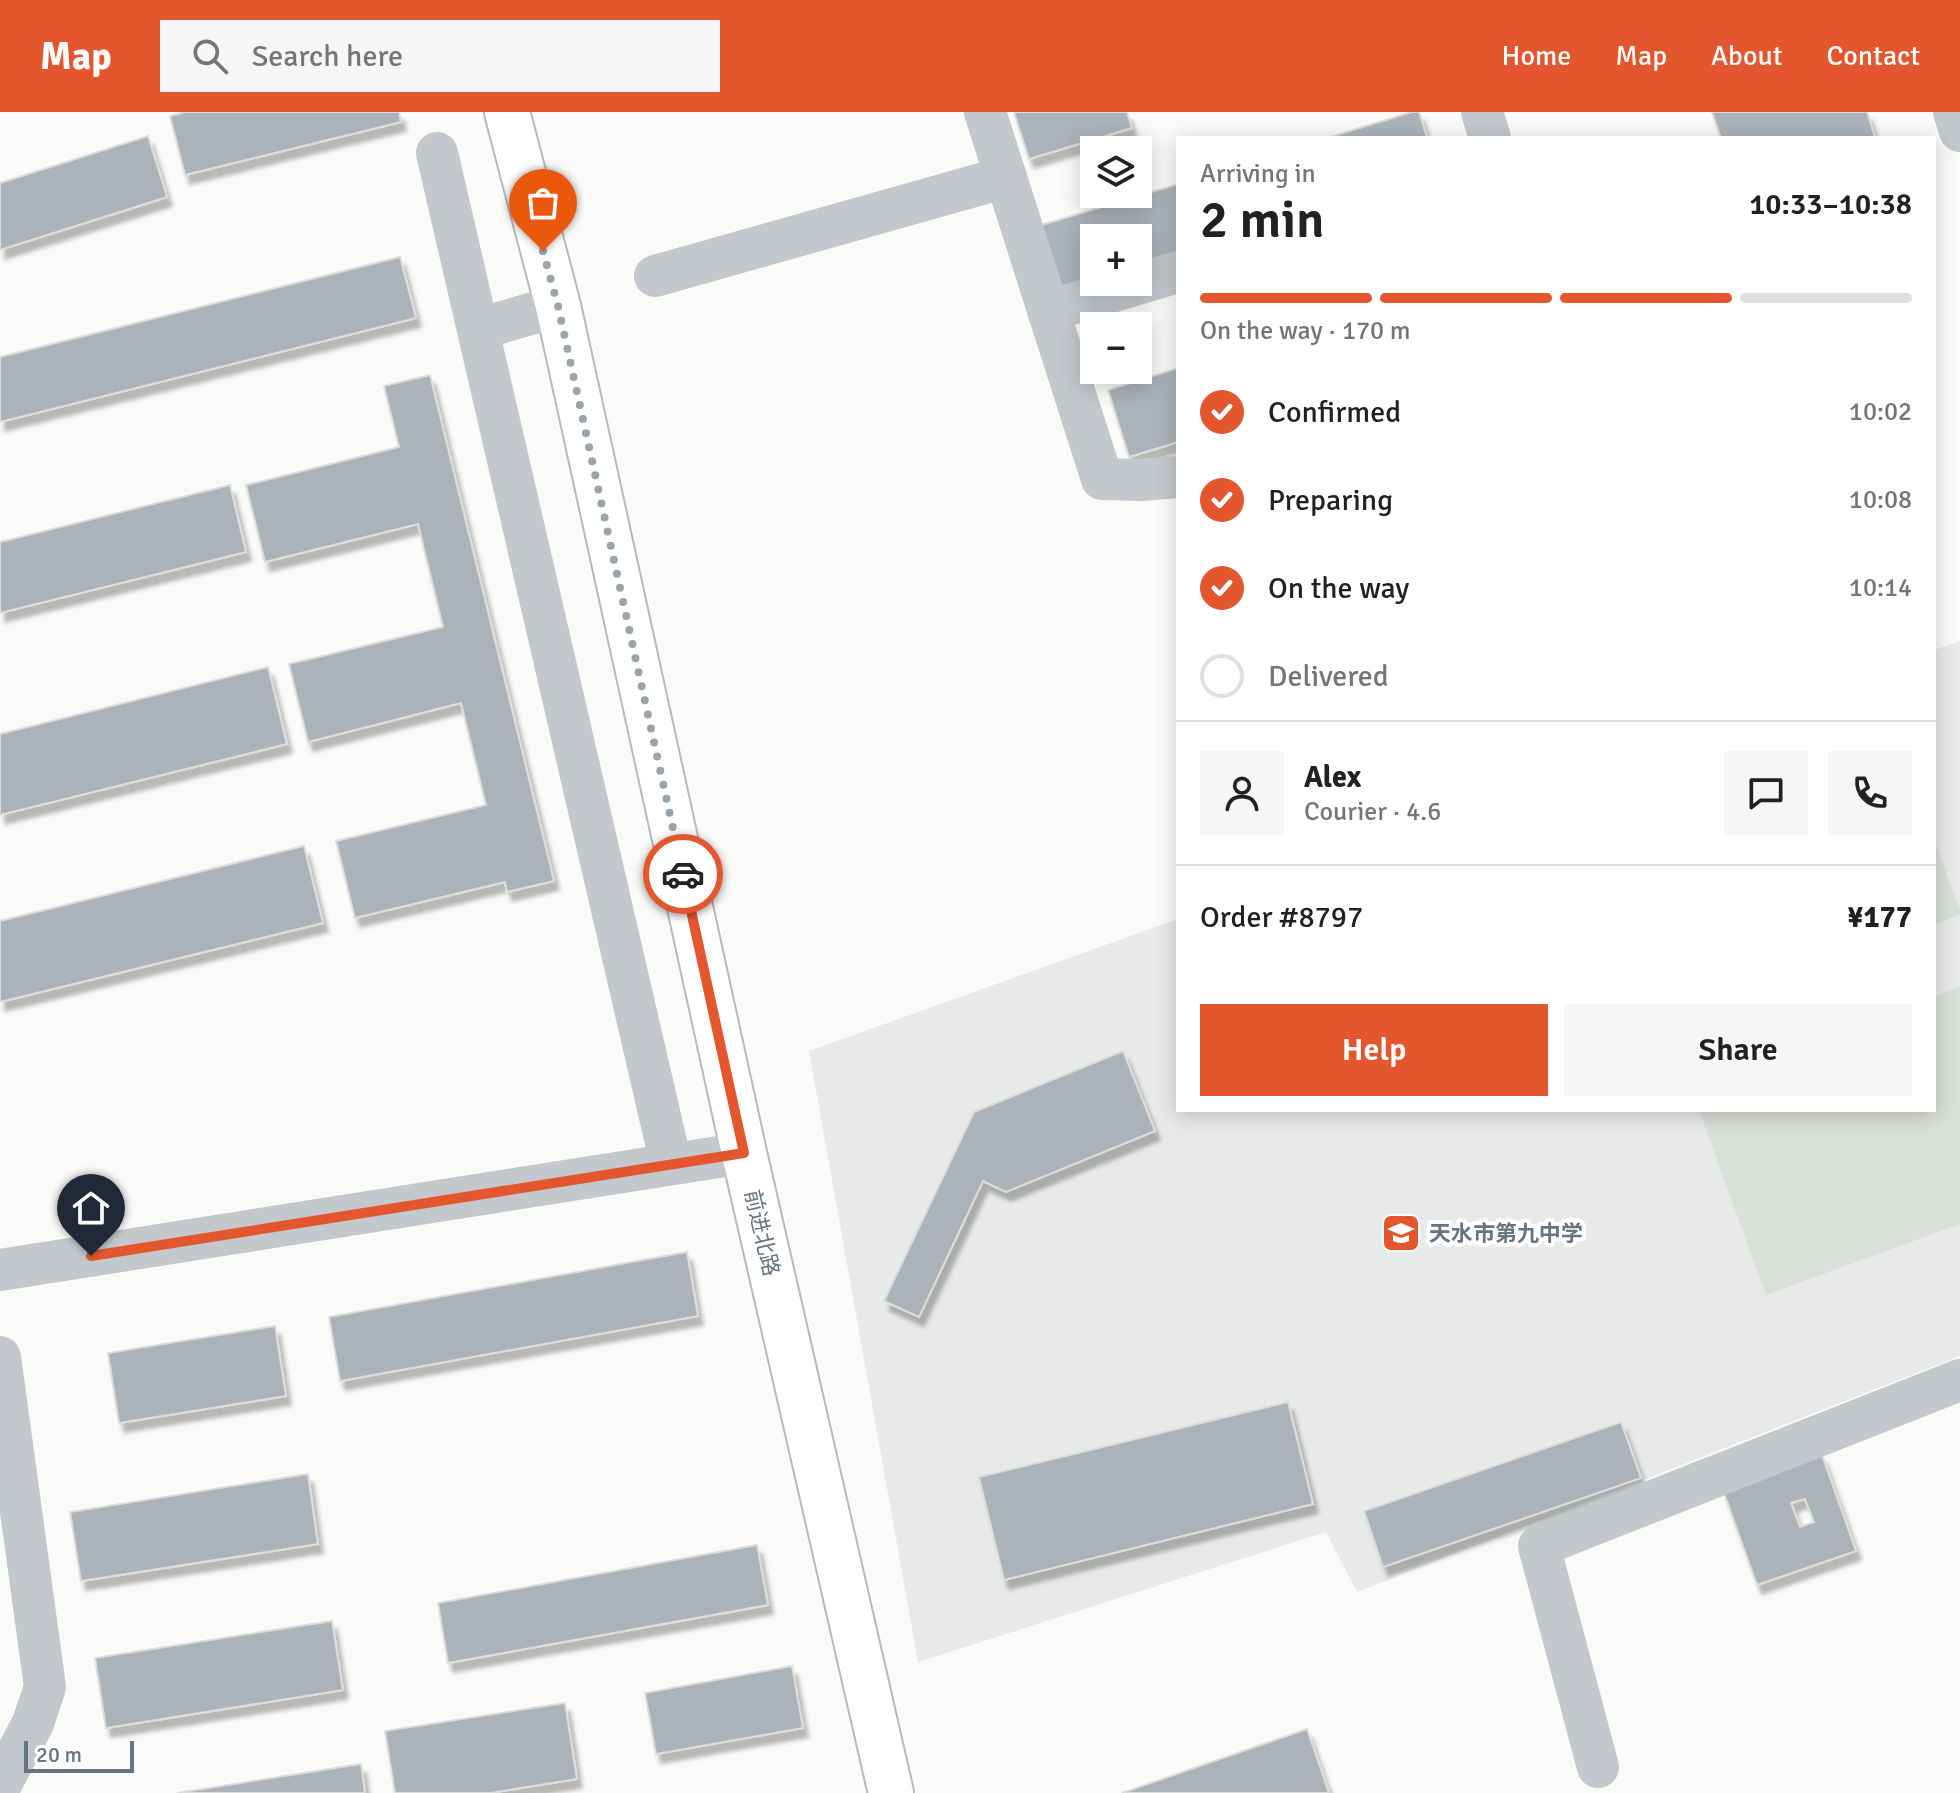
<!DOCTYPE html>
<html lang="en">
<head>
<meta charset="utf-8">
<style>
	:root { --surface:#fff; --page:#f6f6f6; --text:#202124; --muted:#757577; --line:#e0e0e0; --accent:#e4572e }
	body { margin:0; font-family:Signika,"Noto Sans SC",sans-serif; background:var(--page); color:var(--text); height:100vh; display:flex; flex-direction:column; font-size:30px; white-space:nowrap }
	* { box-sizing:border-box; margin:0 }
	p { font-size:26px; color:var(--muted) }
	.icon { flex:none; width:44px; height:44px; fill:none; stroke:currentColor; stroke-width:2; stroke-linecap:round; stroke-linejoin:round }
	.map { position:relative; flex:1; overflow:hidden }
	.details { position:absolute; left:1176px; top:24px; width:760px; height:976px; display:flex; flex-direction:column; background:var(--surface); border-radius:0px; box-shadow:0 4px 20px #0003 }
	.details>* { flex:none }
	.controls { position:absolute; left:1080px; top:24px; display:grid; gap:16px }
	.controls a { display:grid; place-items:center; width:72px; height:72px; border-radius:0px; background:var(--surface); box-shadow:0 4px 20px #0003; font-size:40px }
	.scale { position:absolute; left:24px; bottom:20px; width:110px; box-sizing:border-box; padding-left:8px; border:4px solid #657683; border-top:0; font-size:22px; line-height:28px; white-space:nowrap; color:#657683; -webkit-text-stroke:6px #fff; paint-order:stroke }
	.pin { position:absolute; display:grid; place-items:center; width:68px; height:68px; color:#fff; margin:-82px -34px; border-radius:50% 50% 50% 0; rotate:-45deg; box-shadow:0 0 8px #0007 }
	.pin .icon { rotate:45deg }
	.courier { position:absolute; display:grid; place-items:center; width:80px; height:80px; margin:-40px; border:6px solid #e4572e; border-radius:50%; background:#fff; color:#222; box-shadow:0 2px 10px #0007 }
	.overview em { font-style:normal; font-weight:600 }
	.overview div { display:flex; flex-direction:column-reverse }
	.overview { display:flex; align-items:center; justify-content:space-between; height:136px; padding:0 24px }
	h1 { font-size:52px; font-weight:600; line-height:60px }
	.bar { display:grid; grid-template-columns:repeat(4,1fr); gap:12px 8px; align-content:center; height:96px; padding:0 24px }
	.bar i { height:10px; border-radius:6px; background:var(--line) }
	.bar .selected { background:var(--accent) }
	.bar p { grid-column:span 4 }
	.line { display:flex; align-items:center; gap:20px; padding:0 24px; border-top:2px solid var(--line) }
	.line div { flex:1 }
	.round { display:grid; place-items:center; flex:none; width:84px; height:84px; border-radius:0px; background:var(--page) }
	ol { padding:0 24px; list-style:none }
	li { display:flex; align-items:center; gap:24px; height:88px }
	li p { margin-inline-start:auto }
	li .icon { padding:8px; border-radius:50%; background:var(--accent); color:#fff; stroke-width:4 }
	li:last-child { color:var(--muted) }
	li i { width:44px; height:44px; border:4px solid var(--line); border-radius:50% }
	.primary-button { display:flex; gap:16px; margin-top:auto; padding:16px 24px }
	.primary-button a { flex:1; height:92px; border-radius:0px; background:var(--accent); color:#fff; font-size:32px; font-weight:600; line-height:92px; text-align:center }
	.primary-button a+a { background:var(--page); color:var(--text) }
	header { display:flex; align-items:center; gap:48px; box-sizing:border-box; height:112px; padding:0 40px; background:var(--accent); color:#fff }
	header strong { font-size:38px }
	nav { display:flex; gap:44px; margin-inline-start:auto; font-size:28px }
	.search { width:560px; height:72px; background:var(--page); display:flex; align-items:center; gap:20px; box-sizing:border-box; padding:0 28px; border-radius:0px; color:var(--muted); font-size:30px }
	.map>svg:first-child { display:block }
	.built { fill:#e8e9e9 }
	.green { fill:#dadfd7 }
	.building { fill:#aab3b9; stroke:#dcdcda; stroke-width:2; fill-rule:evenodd; filter:url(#shadow) }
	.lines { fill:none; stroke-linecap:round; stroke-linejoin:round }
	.major-casing { stroke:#b5babe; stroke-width:48 }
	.minor { stroke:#c3c8cc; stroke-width:42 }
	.major { stroke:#fff; stroke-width:44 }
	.done { stroke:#99a4ac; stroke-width:8; stroke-dasharray:0 14.4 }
	.route { stroke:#e4572e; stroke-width:10 }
	.labels { text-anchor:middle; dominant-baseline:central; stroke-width:8; stroke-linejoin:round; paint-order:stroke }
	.street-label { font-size:22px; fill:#657683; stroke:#fff }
	.poi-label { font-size:22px; font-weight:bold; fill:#657683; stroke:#fff; text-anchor:start }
</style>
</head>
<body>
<header>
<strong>Map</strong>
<div class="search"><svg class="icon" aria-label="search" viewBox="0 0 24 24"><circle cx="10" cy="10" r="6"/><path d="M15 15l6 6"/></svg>Search here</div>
<nav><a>Home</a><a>Map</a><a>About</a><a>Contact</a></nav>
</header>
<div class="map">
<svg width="1960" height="1681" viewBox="0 0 1960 1681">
	<defs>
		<filter id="shadow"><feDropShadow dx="5" dy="9" stdDeviation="2" flood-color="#0004"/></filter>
	</defs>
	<rect width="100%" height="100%" fill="#fafaf8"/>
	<polygon class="built" points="1960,529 1960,1244 1357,1480 1326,1420 918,1550 809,939 1178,807 1178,998 1934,998 1934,538"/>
	<g class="green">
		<polygon points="1934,727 1960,798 1960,803 1934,812"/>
		<polygon points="1960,874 1960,1112 1766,1183 1699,998 1934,998 1934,884"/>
	</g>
	<g class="building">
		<polygon points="185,0 399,0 401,10 185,63 170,4"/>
		<polygon points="1014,0 1127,0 1132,16 1029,47"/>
		<polygon points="1412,0 1419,0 1427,26 1327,26"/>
		<polygon points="1712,0 1867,0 1875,26 1721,26"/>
		<polygon points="148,24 167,85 0,138 0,71"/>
		<polygon points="1178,72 1178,142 1138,154 1138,126 1094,126 1094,167 1054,179 1035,115"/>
		<polygon points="400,145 416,206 0,310 0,245"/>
		<polygon points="1178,256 1178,330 1129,345 1108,278"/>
		<polygon points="430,263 554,769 507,780 505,770 355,806 336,729 486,693 461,591 308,630 289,552 443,515 418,412 265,450 246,373 399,335 384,274"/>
		<polygon points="230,373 246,440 0,501 0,430"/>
		<polygon points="268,555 287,632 0,703 0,622"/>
		<polygon points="304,734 323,811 0,890 0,809"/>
		<polygon points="1123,939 1155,1019 1006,1080 983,1069 919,1205 884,1189 974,1000"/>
		<polygon points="687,1140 698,1204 340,1269 329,1205"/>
		<polygon points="275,1214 286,1284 119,1311 108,1241"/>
		<polygon points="1288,1290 1313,1392 1004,1468 979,1365"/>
		<polygon points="1621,1310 1641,1366 1383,1455 1364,1399"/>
		<path d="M1822 1343 1856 1439 1757 1473 1723 1378ZM1805 1387 1814 1410 1800 1415 1791 1391Z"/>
		<polygon points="308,1362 318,1432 81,1469 70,1400"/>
		<polygon points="757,1433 768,1493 448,1551 438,1491"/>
		<polygon points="332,1509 343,1578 106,1616 95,1546"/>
		<polygon points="792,1554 803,1616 656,1642 645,1581"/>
		<polygon points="565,1591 577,1667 490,1681 395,1681 385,1619"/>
		<polygon points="1307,1617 1329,1681 1122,1681"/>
		<polygon points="361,1652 365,1681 177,1681"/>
	</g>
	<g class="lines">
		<defs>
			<polyline id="major" points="507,0 558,194 744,1041 891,1681"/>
		</defs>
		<use href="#major" class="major-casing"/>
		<g class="minor">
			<polyline points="985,0 1102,367 1140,368 1178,365"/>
			<polyline points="1482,0 1490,26"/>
			<polyline points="1954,0 1960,19"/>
			<polyline points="437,41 671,1052"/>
			<polyline points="655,164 1006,65"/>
			<polyline points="1048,199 1178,160"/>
			<polyline points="478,217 558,194"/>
			<polyline points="0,1158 744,1041"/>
			<polyline points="0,1245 45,1575 33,1611 0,1674"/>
			<polyline points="1598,1655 1539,1434 1960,1268"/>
		</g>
		<use href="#major" class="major"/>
	</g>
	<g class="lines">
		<polyline class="done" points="543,139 558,194 683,762"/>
		<polyline class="route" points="91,1144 744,1041 683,762"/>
	</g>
	<defs>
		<symbol id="school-square" viewBox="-11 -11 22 22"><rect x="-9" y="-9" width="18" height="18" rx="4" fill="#e4572e" stroke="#fff"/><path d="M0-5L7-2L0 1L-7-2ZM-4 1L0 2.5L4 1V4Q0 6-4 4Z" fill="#fff"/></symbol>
	</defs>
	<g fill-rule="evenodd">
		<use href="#school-square" x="1379" y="1099" width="44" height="44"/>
	</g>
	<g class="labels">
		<g class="street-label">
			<text transform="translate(762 1121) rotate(77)">前进北路</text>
		</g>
		<g class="poi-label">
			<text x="1429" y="1121">天水市第九中学</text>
		</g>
	</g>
</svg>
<div class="controls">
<a><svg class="icon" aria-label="layers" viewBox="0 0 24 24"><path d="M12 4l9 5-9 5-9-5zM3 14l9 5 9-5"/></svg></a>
<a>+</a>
<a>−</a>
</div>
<div class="scale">20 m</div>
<div class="pin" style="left:543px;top:139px;background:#ea580c"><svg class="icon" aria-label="bag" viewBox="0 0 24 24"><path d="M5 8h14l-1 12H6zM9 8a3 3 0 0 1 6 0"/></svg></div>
<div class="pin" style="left:91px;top:1144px;background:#1f2937"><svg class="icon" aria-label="home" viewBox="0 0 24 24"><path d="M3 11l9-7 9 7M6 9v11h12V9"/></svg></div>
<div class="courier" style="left:683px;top:762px"><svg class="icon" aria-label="car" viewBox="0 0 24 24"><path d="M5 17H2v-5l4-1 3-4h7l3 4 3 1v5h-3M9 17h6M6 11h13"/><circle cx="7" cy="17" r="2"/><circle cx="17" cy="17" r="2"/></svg></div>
<section class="details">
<div class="overview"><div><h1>2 min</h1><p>Arriving in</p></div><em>10:33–10:38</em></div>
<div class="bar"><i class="selected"></i><i class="selected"></i><i class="selected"></i><i></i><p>On the way · 170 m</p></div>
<ol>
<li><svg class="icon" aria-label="check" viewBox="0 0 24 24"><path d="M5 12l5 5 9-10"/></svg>Confirmed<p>10:02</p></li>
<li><svg class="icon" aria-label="check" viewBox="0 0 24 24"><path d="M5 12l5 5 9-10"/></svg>Preparing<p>10:08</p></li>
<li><svg class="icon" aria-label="check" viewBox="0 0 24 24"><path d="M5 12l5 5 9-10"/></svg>On the way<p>10:14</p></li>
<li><i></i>Delivered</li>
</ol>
<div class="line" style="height:144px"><a class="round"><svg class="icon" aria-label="person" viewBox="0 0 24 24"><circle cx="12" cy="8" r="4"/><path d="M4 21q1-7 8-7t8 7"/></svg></a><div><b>Alex</b><p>Courier · 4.6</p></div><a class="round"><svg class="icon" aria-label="chat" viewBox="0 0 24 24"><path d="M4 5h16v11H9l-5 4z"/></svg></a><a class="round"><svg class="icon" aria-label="phone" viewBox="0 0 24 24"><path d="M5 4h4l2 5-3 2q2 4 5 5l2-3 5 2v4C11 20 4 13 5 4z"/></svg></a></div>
<div class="line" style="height:104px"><div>Order #8797</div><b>¥177</b></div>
<div class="primary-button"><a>Help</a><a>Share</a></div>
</section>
</div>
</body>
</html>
